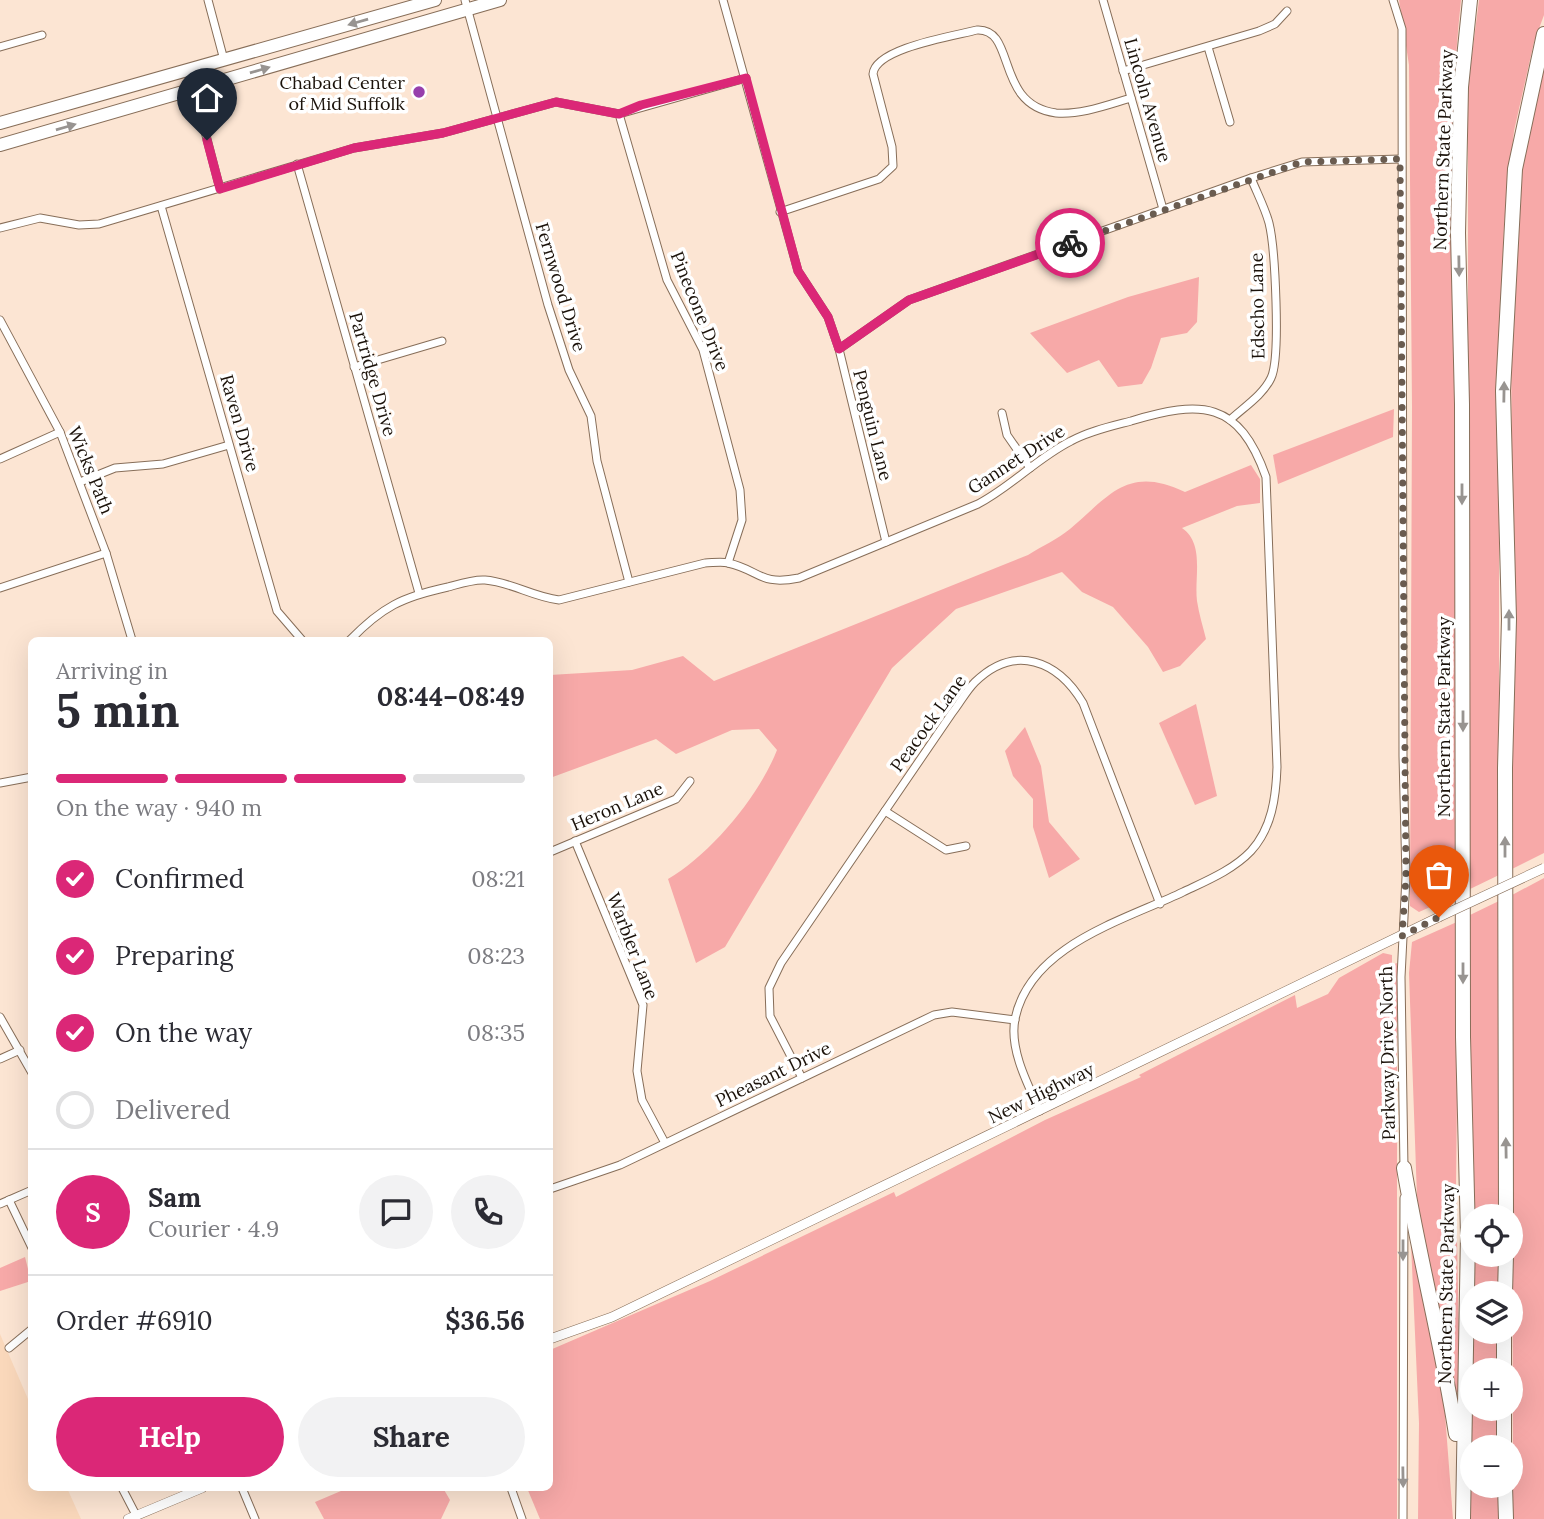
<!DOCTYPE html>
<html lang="en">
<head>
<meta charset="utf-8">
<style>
	:root { --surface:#fff; --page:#f2f2f3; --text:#2b2b33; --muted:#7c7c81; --line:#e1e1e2; --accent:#db2777 }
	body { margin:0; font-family:Lora,serif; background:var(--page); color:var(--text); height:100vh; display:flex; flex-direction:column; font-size:26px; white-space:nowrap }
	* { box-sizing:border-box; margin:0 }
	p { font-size:23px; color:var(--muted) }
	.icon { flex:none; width:38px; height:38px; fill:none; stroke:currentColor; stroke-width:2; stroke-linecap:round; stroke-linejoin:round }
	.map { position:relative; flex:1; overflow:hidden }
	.drawer { position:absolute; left:28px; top:637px; width:525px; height:854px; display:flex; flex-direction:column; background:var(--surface); border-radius:10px; box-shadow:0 7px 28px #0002 }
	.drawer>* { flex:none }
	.fabs { position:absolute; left:1460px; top:1204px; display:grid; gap:14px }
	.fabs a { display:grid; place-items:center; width:63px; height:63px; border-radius:50%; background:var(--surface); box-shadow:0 7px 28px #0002; font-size:35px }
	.pin { position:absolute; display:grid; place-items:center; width:60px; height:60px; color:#fff; margin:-72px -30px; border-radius:50% 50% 50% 0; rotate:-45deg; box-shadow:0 0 7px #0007 }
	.pin .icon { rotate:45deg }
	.courier { position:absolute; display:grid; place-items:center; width:70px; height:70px; margin:-35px; border:5px solid #db2777; border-radius:50%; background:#fff; color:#222; box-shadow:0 2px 9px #0007 }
	.head em { font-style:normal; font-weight:800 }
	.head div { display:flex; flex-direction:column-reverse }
	.head { display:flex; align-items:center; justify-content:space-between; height:119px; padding:0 28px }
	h1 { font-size:46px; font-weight:800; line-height:52px }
	.bar { display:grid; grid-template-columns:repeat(4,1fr); gap:10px 7px; align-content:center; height:84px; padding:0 28px }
	.bar i { height:9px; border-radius:5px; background:var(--line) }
	.bar .selected { background:var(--accent) }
	.bar p { grid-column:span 4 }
	.line { display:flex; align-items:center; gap:18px; padding:0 28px; border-top:2px solid var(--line) }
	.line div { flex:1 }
	.round { display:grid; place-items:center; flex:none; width:74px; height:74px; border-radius:37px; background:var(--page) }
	ol { padding:0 28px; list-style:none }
	li { display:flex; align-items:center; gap:21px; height:77px }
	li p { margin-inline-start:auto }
	li .icon { padding:7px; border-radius:50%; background:var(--accent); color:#fff; stroke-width:4 }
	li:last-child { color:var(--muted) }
	li i { width:38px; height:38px; border:4px solid var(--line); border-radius:50% }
	.button { display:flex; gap:14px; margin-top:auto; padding:14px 28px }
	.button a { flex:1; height:80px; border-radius:42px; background:var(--accent); color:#fff; font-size:28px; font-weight:800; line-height:80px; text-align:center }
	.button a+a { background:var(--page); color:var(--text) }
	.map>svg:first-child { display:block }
	.built { fill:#fad8bb }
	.green { fill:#f7a9a8 }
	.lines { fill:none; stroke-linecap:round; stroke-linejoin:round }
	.minor-casing { stroke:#876e59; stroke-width:9 }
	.tertiary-casing { stroke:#876e59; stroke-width:10 }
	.primary-casing { stroke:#876e59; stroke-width:14 }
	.motorway-casing { stroke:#876e59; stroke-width:16 }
	.minor { stroke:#fff; stroke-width:7 }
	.tertiary { stroke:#fff; stroke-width:9 }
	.primary { stroke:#fff; stroke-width:12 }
	.motorway { stroke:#fff; stroke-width:14 }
	.tertiary-bridge-casing { stroke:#876e59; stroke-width:10; stroke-linecap:butt }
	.tertiary-bridge { stroke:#fff; stroke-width:9 }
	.oneway { fill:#989491 }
	.done { stroke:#6a5c50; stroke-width:7; stroke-dasharray:0 12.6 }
	.route { stroke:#db2777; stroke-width:9 }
	.poi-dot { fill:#973fac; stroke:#fff; stroke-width:2.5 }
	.labels { text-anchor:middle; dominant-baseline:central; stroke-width:7; stroke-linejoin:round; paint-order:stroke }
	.poi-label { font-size:18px; fill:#1b120a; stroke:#fff; text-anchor:end }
	.street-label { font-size:18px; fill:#1b120a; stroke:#fff }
</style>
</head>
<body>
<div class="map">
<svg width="1544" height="1519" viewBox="0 0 1544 1519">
	<rect width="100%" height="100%" fill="#fce5d3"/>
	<polygon class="built" points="0,1334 31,1406 32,1488 67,1488 81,1519 0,1519"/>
	<g class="green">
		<path d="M1399 0H1461C1446 139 1453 278 1456 418 1459 577 1457 736 1457 895L1419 912 1410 906 1412 406 1409 65Z"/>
		<polygon points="1479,0 1544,0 1544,15 1534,42 1514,131 1504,226 1499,354 1499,875 1468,890 1468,86"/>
		<path d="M1544 54V853L1510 870C1514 733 1513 597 1512 460 1511 325 1506 184 1544 54Z"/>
		<polygon points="1199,277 1197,322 1187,333 1161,338 1151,368 1142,384 1118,387 1099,360 1067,373 1030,333 1128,297"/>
		<polygon points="1394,409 1393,437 1278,484 1273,455"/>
		<path d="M1251 465 1260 479V503L1237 506 1182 528C1205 544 1194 577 1197 601 1199 614 1203 627 1206 639L1180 666 1163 672 1148 647 1113 607 1082 592 1062 572 956 609 892 668 725 947 696 963 668 879C711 854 759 796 777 750L759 729 732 730 676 754 656 739 550 778V675L632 670 683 656 714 681 1028 555C1042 546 1058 539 1070 529 1110 495 1128 465 1185 492Z"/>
		<polygon points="1196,704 1217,796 1195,805 1159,723"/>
		<polygon points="1025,727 1041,766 1049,822 1080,859 1049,878 1033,827 1033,799 1013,776 1005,751"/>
		<polygon points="1544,878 1544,1519 1513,1519 1512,895"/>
		<polygon points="1501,900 1501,1216 1472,1216 1472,1255 1501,1255 1501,1293 1472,1293 1472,1332 1500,1332 1500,1370 1472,1370 1472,1409 1499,1409 1500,1447 1472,1447 1472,1486 1501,1486 1502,1519 1469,1519 1470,915"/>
		<polygon points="1459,921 1456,1187 1460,1392 1456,1392 1418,1225 1409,973 1412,942"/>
		<polygon points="1383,953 1392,955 1392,965 1397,963 1397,1519 540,1519 527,1488 550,1488 550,1350 710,1281 894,1192 896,1197 1045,1120 1141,1077 1139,1075 1295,995 1297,1008 1328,994 1339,978"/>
		<polygon points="1411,1244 1415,1248 1444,1401 1453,1519 1418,1519 1419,1423"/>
		<polygon points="25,1257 31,1281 0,1291 0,1268"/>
		<polygon points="348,1488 443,1488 450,1500 441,1519 324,1519 315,1502"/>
	</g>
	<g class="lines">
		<defs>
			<g id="minor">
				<polyline points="208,0 224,60"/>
				<polyline points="465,0 548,305 569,370 591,416 597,461 629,582"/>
				<polyline points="723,0 798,271 828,317 839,349 886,542"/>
				<polyline points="1103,0 1163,209"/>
				<polyline points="1393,0 1402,29 1403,756 1406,877 1401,977 1404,1168"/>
				<polyline points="0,47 42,35"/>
				<polyline points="1208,47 1230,122"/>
				<polyline points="189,70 220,189"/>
				<polyline points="1123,71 1259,31 1275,24 1287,11"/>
				<polyline points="619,114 667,280 703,350 740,490 742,520 728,563"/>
				<polyline points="297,164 419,593"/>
				<polyline points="161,206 277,611 302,640"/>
				<path d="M780 212 879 179 893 166 892 147 873 74C875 48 954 36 977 30 1017 28 994 105 1056 113 1081 115 1107 105 1131 98"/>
				<polyline points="0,228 40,218 79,225 99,224 354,148 443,133 556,102 619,114 746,78"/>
				<polyline points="0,320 60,432 106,553 132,640"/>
				<polyline points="839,349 909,300 1251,178 1302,162 1400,159"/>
				<polyline points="354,367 442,341"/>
				<polyline points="1002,413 1007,435 1030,468"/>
				<path d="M1230 420C1244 407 1263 395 1271 378 1281 358 1275 247 1269 223 1265 208 1257 193 1251 178"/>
				<polyline points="0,459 60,432"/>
				<polyline points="80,482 115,468 163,464 229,445"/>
				<polyline points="0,588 106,553"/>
				<path d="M350 640C382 607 402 597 448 587 459 584 474 579 485 580 511 582 533 597 559 600L705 563C712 563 721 561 728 563 760 570 759 586 799 578L978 504C1011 487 1037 458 1071 441 1089 431 1112 426 1131 421 1201 400 1239 400 1266 477L1277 767C1276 797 1272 828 1251 851 1233 870 1206 881 1183 892 1125 920 1030 945 1015 1019 1009 1049 1028 1085 1040 1111"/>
				<polyline points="0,783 32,777"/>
				<polyline points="885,811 946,850 966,846"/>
				<polyline points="575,841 643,1005 637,1071 642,1100 665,1143"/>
				<polyline points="550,852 676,799 690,781"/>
				<polyline points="0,1017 32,1073"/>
				<polyline points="0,1059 20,1050"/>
				<path d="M802 1078 770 1016 769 988 781 963 952 713C960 703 966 691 975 682 1015 643 1058 661 1083 703L1160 904"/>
				<polyline points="550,1189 620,1165 934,1015 952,1012 1015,1020"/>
				<polyline points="9,1200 32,1248"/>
				<polyline points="0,1204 32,1190"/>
				<polyline points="9,1348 32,1329"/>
				<polyline points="122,1488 136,1515"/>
				<polyline points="242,1488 255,1519"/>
				<polyline points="511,1488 522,1519"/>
				<polyline points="1403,1519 1404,1198"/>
			</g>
			<g id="tertiary">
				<polyline points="550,1339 612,1317 1439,917"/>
				<polyline points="128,1519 202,1488"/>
			</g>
			<g id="primary">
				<polyline points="0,123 435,0"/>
				<polyline points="0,145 500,0"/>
			</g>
			<g id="motorway">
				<path d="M1404 1168C1419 1257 1442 1345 1456 1434"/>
				<polyline points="1506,1216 1505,768 1509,619 1503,391 1515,169 1544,34"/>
				<polyline points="1505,1293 1506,1255"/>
				<polyline points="1504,1370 1504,1332"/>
				<polyline points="1504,1409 1504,1447"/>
				<polyline points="1505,1486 1506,1519"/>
				<polyline points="1463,1519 1468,1235 1463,1037 1462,404 1458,233 1461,87 1470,0"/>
			</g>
		</defs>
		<use href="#minor" class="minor-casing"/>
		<use href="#tertiary" class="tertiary-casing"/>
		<use href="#primary" class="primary-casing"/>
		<use href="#motorway" class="motorway-casing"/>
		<use href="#minor" class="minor"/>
		<use href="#tertiary" class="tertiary"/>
		<use href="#primary" class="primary"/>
		<use href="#motorway" class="motorway"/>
		<defs>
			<polyline id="tertiary-bridge" points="1439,917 1544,868"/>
		</defs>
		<use href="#tertiary-bridge" class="tertiary-bridge-casing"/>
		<use href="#tertiary-bridge" class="tertiary-bridge"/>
	</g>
	<defs><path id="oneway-solid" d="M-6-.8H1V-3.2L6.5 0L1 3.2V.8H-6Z" transform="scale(1.75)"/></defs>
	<g class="oneway">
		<use href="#oneway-solid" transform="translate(358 22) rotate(164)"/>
		<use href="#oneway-solid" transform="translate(260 70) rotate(-16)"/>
		<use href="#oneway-solid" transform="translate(66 127) rotate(-16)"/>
		<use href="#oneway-solid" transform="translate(1459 266) rotate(89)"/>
		<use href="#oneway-solid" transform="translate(1504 392) rotate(-89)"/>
		<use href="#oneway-solid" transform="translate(1462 494) rotate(90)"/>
		<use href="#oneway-solid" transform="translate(1509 620) rotate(-90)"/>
		<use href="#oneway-solid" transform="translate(1463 721) rotate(90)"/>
		<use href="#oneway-solid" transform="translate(1505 847) rotate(-90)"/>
		<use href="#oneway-solid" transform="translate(1463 973) rotate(90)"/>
		<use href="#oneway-solid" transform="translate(1506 1148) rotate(-91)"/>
		<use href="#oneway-solid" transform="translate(1403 1250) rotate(90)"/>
		<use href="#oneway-solid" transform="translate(1403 1477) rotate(89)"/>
	</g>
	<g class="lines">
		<polyline class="done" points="1070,243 1302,162 1400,159 1406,877 1402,936 1439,917"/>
		<polyline class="route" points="207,140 220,189 354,148 443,133 556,102 619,114 641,105 746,78 798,271 828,317 839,349 909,300 1070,243"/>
	</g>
	<circle class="poi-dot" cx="419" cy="92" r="7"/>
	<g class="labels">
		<g class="poi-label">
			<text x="405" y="82">Chabad Center<tspan x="405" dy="21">of Mid Suffolk</tspan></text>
		</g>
		<g class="street-label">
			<text transform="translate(1148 100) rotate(74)">Lincoln Avenue</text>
			<text transform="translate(1443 150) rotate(-88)">Northern State Parkway</text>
			<text transform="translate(561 287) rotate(73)">Fernwood Drive</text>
			<text transform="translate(1257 306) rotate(-91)">Edscho Lane</text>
			<text transform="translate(700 311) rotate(68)">Pinecone Drive</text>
			<text transform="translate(373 374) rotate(74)">Partridge Drive</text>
			<text transform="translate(240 423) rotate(74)">Raven Drive</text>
			<text transform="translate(873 425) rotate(76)">Penguin Lane</text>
			<text transform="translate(1016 459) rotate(-33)">Gannet Drive</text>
			<text transform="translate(91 470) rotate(68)">Wicks Path</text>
			<text transform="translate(1443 717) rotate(-90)">Northern State Parkway</text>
			<text transform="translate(928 723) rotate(-54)">Peacock Lane</text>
			<text transform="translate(617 806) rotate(-23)">Heron Lane</text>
			<text transform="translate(633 946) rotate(69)">Warbler Lane</text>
			<text transform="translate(1387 1053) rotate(-91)">Parkway Drive North</text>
			<text transform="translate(773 1074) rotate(-26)">Pheasant Drive</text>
			<text transform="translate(1041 1093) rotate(-26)">New Highway</text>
			<text transform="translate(1446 1284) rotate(-89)">Northern State Parkway</text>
		</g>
	</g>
</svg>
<div class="fabs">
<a><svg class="icon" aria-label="locate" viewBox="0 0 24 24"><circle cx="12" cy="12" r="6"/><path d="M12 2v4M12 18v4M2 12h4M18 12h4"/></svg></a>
<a><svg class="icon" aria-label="layers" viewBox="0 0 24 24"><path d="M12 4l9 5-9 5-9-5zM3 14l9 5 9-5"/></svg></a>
<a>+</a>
<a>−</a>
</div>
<div class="pin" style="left:1439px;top:917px;background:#ea580c"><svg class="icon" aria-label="bag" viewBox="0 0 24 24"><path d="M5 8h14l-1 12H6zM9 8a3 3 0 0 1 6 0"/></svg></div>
<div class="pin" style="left:207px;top:140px;background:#1f2937"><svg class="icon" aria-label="home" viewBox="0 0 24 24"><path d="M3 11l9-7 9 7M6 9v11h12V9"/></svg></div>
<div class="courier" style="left:1070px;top:243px"><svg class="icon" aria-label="bike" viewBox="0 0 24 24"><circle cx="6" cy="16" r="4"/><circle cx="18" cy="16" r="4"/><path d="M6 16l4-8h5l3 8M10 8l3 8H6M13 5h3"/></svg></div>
<section class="drawer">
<div class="head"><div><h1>5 min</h1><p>Arriving in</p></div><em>08:44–08:49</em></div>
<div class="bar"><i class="selected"></i><i class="selected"></i><i class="selected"></i><i></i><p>On the way · 940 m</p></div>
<ol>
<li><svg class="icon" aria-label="check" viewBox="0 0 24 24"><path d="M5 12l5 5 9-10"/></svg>Confirmed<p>08:21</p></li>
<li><svg class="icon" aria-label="check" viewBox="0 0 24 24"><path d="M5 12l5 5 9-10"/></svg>Preparing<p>08:23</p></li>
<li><svg class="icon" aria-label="check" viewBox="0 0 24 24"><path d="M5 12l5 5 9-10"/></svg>On the way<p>08:35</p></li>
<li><i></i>Delivered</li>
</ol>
<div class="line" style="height:126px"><b class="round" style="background:var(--accent);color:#fff">S</b><div><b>Sam</b><p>Courier · 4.9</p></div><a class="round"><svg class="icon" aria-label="chat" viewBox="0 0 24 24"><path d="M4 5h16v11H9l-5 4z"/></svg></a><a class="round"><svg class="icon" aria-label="phone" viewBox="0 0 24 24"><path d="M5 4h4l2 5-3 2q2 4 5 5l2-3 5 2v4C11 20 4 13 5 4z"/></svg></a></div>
<div class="line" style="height:91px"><div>Order #6910</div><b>$36.56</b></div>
<div class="button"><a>Help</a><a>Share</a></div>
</section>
</div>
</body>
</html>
